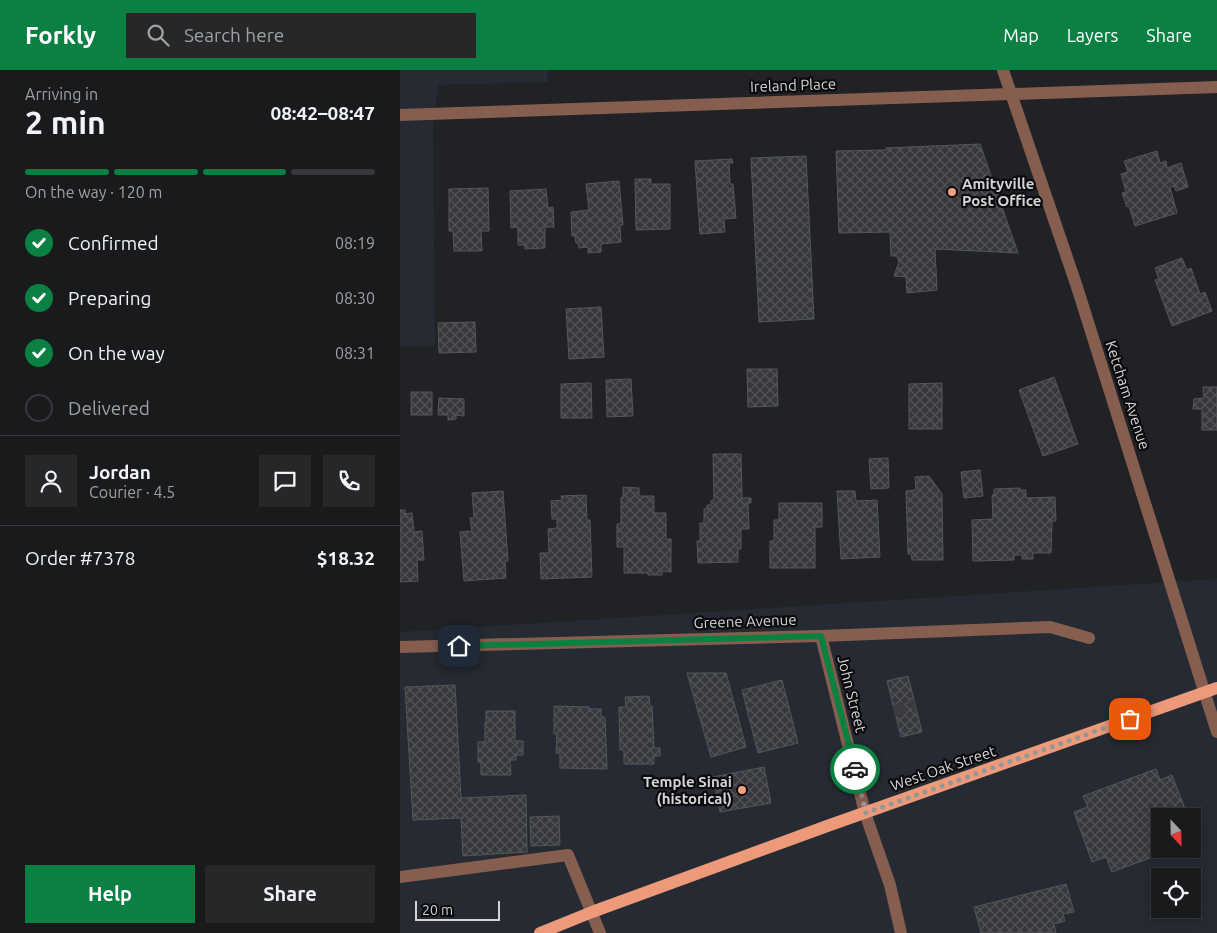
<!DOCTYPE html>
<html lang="en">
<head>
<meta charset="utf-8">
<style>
	:root { --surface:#181a1c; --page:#252729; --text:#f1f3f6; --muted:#9fa1a3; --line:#36383b; --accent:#0b8043 }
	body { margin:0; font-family:Ubuntu,sans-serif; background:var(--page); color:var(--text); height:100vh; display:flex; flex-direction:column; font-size:19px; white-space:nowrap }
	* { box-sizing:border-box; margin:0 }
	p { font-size:16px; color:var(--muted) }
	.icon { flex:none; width:28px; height:28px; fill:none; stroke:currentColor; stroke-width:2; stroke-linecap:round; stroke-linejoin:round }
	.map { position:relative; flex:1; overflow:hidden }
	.drawer { display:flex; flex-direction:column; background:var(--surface); width:400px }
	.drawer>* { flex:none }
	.needle { width:32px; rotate:158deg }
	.tools { position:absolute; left:751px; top:738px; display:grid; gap:10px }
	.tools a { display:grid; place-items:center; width:50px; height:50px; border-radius:0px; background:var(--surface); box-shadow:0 2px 12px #0003,0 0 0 1px var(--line); font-size:25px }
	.scale { position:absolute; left:15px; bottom:12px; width:85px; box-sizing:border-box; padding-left:5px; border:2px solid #d3d4d6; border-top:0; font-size:14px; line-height:18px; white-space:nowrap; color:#d3d4d6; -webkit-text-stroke:4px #0b0b0d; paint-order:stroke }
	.pin { position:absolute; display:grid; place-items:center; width:42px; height:42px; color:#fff; margin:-21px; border-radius:10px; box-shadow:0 2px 8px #0006 }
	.courier { position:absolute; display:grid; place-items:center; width:50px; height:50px; margin:-25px; border:4px solid #0b8043; border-radius:50%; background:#fff; color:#222; box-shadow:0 1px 6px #0007 }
	.summary em { font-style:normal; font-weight:700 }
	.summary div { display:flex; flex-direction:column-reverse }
	.summary { display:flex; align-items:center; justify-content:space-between; height:85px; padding:0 25px }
	h1 { font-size:32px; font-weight:700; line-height:38px }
	.bar { display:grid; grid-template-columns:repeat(4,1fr); gap:8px 5px; align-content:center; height:60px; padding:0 25px }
	.bar i { height:6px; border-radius:4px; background:var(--line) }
	.bar .selected { background:var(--accent) }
	.bar p { grid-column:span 4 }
	.line { display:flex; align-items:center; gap:12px; padding:0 25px; border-top:1px solid var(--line) }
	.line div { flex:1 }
	.round { display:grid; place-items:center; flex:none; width:52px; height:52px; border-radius:0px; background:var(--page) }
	ol { padding:0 25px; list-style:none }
	li { display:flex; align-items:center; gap:15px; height:55px }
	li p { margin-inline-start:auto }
	li .icon { padding:5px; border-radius:50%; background:var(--accent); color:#fff; stroke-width:4 }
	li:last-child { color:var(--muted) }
	li i { width:28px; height:28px; border:2px solid var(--line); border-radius:50% }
	.button { display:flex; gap:10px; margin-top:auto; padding:10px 25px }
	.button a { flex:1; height:58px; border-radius:0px; background:var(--accent); color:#fff; font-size:20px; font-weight:700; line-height:58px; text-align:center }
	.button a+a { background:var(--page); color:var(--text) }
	header { display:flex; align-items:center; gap:30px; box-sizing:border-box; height:70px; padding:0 25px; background:var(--accent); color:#fff }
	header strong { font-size:24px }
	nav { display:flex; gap:28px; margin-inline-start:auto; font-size:18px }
	.search { width:350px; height:45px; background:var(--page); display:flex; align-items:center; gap:12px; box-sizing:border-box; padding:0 18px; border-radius:0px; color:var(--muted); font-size:19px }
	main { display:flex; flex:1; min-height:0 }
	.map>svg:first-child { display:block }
	.built { fill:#262a32; fill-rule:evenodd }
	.building { fill:url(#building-cross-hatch); stroke:#54565a }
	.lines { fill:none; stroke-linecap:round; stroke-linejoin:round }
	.minor-tunnel { stroke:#3b3d40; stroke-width:12; stroke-dasharray:12 6; stroke-linecap:butt }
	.minor { stroke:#865e4f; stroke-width:12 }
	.major { stroke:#ec9a79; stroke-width:12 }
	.done { stroke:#949698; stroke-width:5; stroke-dasharray:0 9 }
	.route { stroke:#0b8043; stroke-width:6 }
	.poi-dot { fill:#f2a080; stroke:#0b0b0d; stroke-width:2 }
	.labels { text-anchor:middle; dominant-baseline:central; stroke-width:4.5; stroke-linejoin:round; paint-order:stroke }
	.street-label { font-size:15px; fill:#d3d4d6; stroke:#0b0b0d }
	.poi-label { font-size:15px; font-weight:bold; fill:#d3d4d6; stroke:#0b0b0d; text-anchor:start }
</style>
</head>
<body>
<header>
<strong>Forkly</strong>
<div class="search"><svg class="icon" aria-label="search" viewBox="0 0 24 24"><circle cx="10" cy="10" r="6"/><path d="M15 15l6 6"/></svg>Search here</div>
<nav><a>Map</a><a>Layers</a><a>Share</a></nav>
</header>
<main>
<section class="drawer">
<div class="summary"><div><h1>2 min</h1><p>Arriving in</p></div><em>08:42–08:47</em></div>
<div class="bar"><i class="selected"></i><i class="selected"></i><i class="selected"></i><i></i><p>On the way · 120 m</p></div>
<ol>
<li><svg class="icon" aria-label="check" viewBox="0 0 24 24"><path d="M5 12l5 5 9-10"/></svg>Confirmed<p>08:19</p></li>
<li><svg class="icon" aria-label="check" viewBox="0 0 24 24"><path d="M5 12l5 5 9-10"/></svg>Preparing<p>08:30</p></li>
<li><svg class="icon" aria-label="check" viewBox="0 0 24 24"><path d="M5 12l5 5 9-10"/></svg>On the way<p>08:31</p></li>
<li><i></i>Delivered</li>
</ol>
<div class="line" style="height:90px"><a class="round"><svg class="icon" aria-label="person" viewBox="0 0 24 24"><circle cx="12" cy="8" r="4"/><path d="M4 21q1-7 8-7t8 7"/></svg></a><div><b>Jordan</b><p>Courier · 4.5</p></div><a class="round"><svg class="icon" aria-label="chat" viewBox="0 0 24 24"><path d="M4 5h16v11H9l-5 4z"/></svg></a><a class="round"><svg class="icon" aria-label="phone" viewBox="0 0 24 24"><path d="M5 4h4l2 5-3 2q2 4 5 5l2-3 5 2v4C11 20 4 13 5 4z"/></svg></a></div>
<div class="line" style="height:65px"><div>Order #7378</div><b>$18.32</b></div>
<div class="button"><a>Help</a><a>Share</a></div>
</section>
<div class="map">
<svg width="817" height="863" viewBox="0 0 817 863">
	<defs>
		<pattern id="building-cross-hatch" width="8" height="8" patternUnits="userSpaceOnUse" patternTransform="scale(1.25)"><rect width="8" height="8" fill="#36383b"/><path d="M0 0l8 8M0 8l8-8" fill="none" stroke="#525457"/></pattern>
	</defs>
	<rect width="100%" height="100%" fill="#202225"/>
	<g class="built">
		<polygon points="0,0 147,0 148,12 38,15 33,59 35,276 0,277"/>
		<path d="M817 509V863H0V562ZM760 746H792V779H760ZM760 806H792V839H760Z"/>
	</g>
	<g class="building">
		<polygon points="580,74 618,183 535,179 537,220 507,223 506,207 494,206 499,192 497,186 491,186 490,162 439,163 436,81 487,80 486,78"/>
		<polygon points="757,81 760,93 766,91 767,98 781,93 788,117 776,121 774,116 770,117 777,143 735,156 729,136 727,137 722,123 726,122 721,104 728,102 724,91"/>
		<polygon points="406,86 414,249 359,252 351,88"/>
		<polygon points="332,89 333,93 329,93 330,114 333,114 336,148 324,149 325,162 300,164 295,91"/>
		<polygon points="235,109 251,109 251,114 270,114 270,159 236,160"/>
		<polygon points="219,111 223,155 220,155 221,172 201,174 201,182 188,183 188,177 179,178 178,173 176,173 175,166 172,166 171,142 189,140 186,114"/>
		<polygon points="88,118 89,161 81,161 82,181 54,181 53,161 49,161 49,119"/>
		<polygon points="146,119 148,138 153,137 154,157 145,157 145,178 125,179 125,175 118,175 118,157 111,158 110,121"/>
		<polygon points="782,188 787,200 791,198 800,224 805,222 812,241 772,256 755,210 759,209 755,198"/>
		<polygon points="201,237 204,287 169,289 166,239"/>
		<polygon points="75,252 76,282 39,283 38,253"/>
		<polygon points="347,299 377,299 378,336 348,337"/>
		<polygon points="654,307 678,374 643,386 619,320"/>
		<polygon points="231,309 233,346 207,347 206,310"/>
		<polygon points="191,313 192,348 161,348 161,314"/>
		<polygon points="542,313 542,359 509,359 509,314"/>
		<polygon points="803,317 817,317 817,360 802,360 802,339 793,339 794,329 804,328"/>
		<rect x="11" y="322" width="21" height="23"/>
		<polygon points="39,328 64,329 64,346 56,345 56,349 48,350 48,345 38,345"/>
		<polygon points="313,384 341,384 342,428 351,428 351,433 348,433 349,459 341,459 341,479 338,479 338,492 298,493 297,471 300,471 300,453 304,453 304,439 307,439 307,435 311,435 311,431 314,430"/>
		<polygon points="488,388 489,418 471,419 469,389"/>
		<polygon points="580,400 583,426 564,428 561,402"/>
		<polygon points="529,406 542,424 543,490 512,490 511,484 508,484 506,421 516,420 515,407"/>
		<polygon points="223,417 239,418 239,426 254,426 254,443 266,443 266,469 271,469 271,502 262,501 262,505 248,505 248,503 224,503 224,477 217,477 217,454 221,454 221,427 223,428"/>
		<polygon points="620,418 620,420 626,420 626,428 655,427 656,451 652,451 651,483 633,483 633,489 622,489 622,485 614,485 614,490 573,491 572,450 593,449 592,425 594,425 594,419"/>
		<polygon points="103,421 108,491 105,491 106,508 64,511 60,462 72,461 70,448 74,448 72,423"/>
		<polygon points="437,421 455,421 456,431 477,430 480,487 441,489"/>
		<polygon points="186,425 187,450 190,450 192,507 141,509 140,483 149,483 148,459 157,458 157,449 152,449 151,431 162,430 161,426"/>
		<polygon points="379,433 422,433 422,457 415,457 415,498 370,498 370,471 374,471 374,450 379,450"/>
		<polygon points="0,440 5,440 5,444 12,443 14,462 22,461 24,490 17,490 18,511 0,512"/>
		<polygon points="287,603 326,603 346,677 311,687"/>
		<polygon points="508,606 522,662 501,667 487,611"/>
		<polygon points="382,610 398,673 358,683 342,620"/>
		<polygon points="55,615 61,728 126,725 127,782 63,786 61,748 13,750 5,617"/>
		<polygon points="249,626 250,636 252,636 254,678 260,678 260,686 254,686 254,694 224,694 224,680 220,680 219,637 226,637 225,627"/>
		<polygon points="154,636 189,637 189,639 201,639 201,647 205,647 207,699 160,698 160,683 156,683 157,664 154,664"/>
		<polygon points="86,641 115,641 115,671 123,671 123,685 116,685 116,690 110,690 111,705 81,705 81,692 78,692 78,672 85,672 85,652 86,653"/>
		<polygon points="364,697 371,733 320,742 313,707"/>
		<polygon points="756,699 760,710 772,705 788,746 760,746 760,779 774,779 712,802 706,787 692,792 674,742 688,737 683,726"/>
		<polygon points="159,746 160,775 131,776 130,747"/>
		<polygon points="666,814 674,842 663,844 665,851 654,854 656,863 581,863 574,837"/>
	</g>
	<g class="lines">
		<polyline class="minor-tunnel" points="494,641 515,635"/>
		<g class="minor">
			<polyline points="603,0 677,217 817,662"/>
			<polyline points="0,45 817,17"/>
			<polyline points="421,566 465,743 490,815 501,863"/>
			<polyline points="0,577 421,566 650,557 689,568"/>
			<polyline points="0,807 168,785 200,863"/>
		</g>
		<polyline class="major" points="140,863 192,842 430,755 817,618"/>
	</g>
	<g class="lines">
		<polyline class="done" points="455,699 466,743 730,649"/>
		<polyline class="route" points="59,576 421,566 455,699"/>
	</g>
	<g class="poi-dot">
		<circle cx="552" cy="122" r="5"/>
		<circle cx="342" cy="720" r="5"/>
	</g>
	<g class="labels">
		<g class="street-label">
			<text transform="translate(393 15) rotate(-2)">Ireland Place</text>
			<text transform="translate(728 325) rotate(72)">Ketcham Avenue</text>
			<text transform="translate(345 551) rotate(-2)">Greene Avenue</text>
			<text transform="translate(452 624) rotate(76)">John Street</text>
			<text transform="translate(543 698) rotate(-19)">West Oak Street</text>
		</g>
		<g class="poi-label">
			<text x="562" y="113">Amityville<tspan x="562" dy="17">Post Office</tspan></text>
			<text x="332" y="711" text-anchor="end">Temple Sinai<tspan x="332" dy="17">(historical)</tspan></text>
		</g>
	</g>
</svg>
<div class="tools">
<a><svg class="needle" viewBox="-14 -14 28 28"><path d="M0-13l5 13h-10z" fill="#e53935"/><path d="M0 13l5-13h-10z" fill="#9fa1a3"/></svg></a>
<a><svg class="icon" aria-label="locate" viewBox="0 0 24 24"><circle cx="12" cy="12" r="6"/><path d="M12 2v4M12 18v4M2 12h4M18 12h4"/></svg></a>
</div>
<div class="scale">20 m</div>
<div class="pin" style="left:730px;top:649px;background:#ea580c"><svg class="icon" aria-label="bag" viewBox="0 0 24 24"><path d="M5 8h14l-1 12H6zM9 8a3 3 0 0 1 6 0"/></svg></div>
<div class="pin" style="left:59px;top:576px;background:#1f2937"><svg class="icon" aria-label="home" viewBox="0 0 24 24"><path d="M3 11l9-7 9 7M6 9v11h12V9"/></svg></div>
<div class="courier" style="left:455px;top:699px"><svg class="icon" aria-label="car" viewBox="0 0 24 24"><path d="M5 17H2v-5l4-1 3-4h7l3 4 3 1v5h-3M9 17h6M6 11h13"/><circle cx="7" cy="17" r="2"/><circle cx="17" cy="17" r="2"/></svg></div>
</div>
</main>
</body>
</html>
